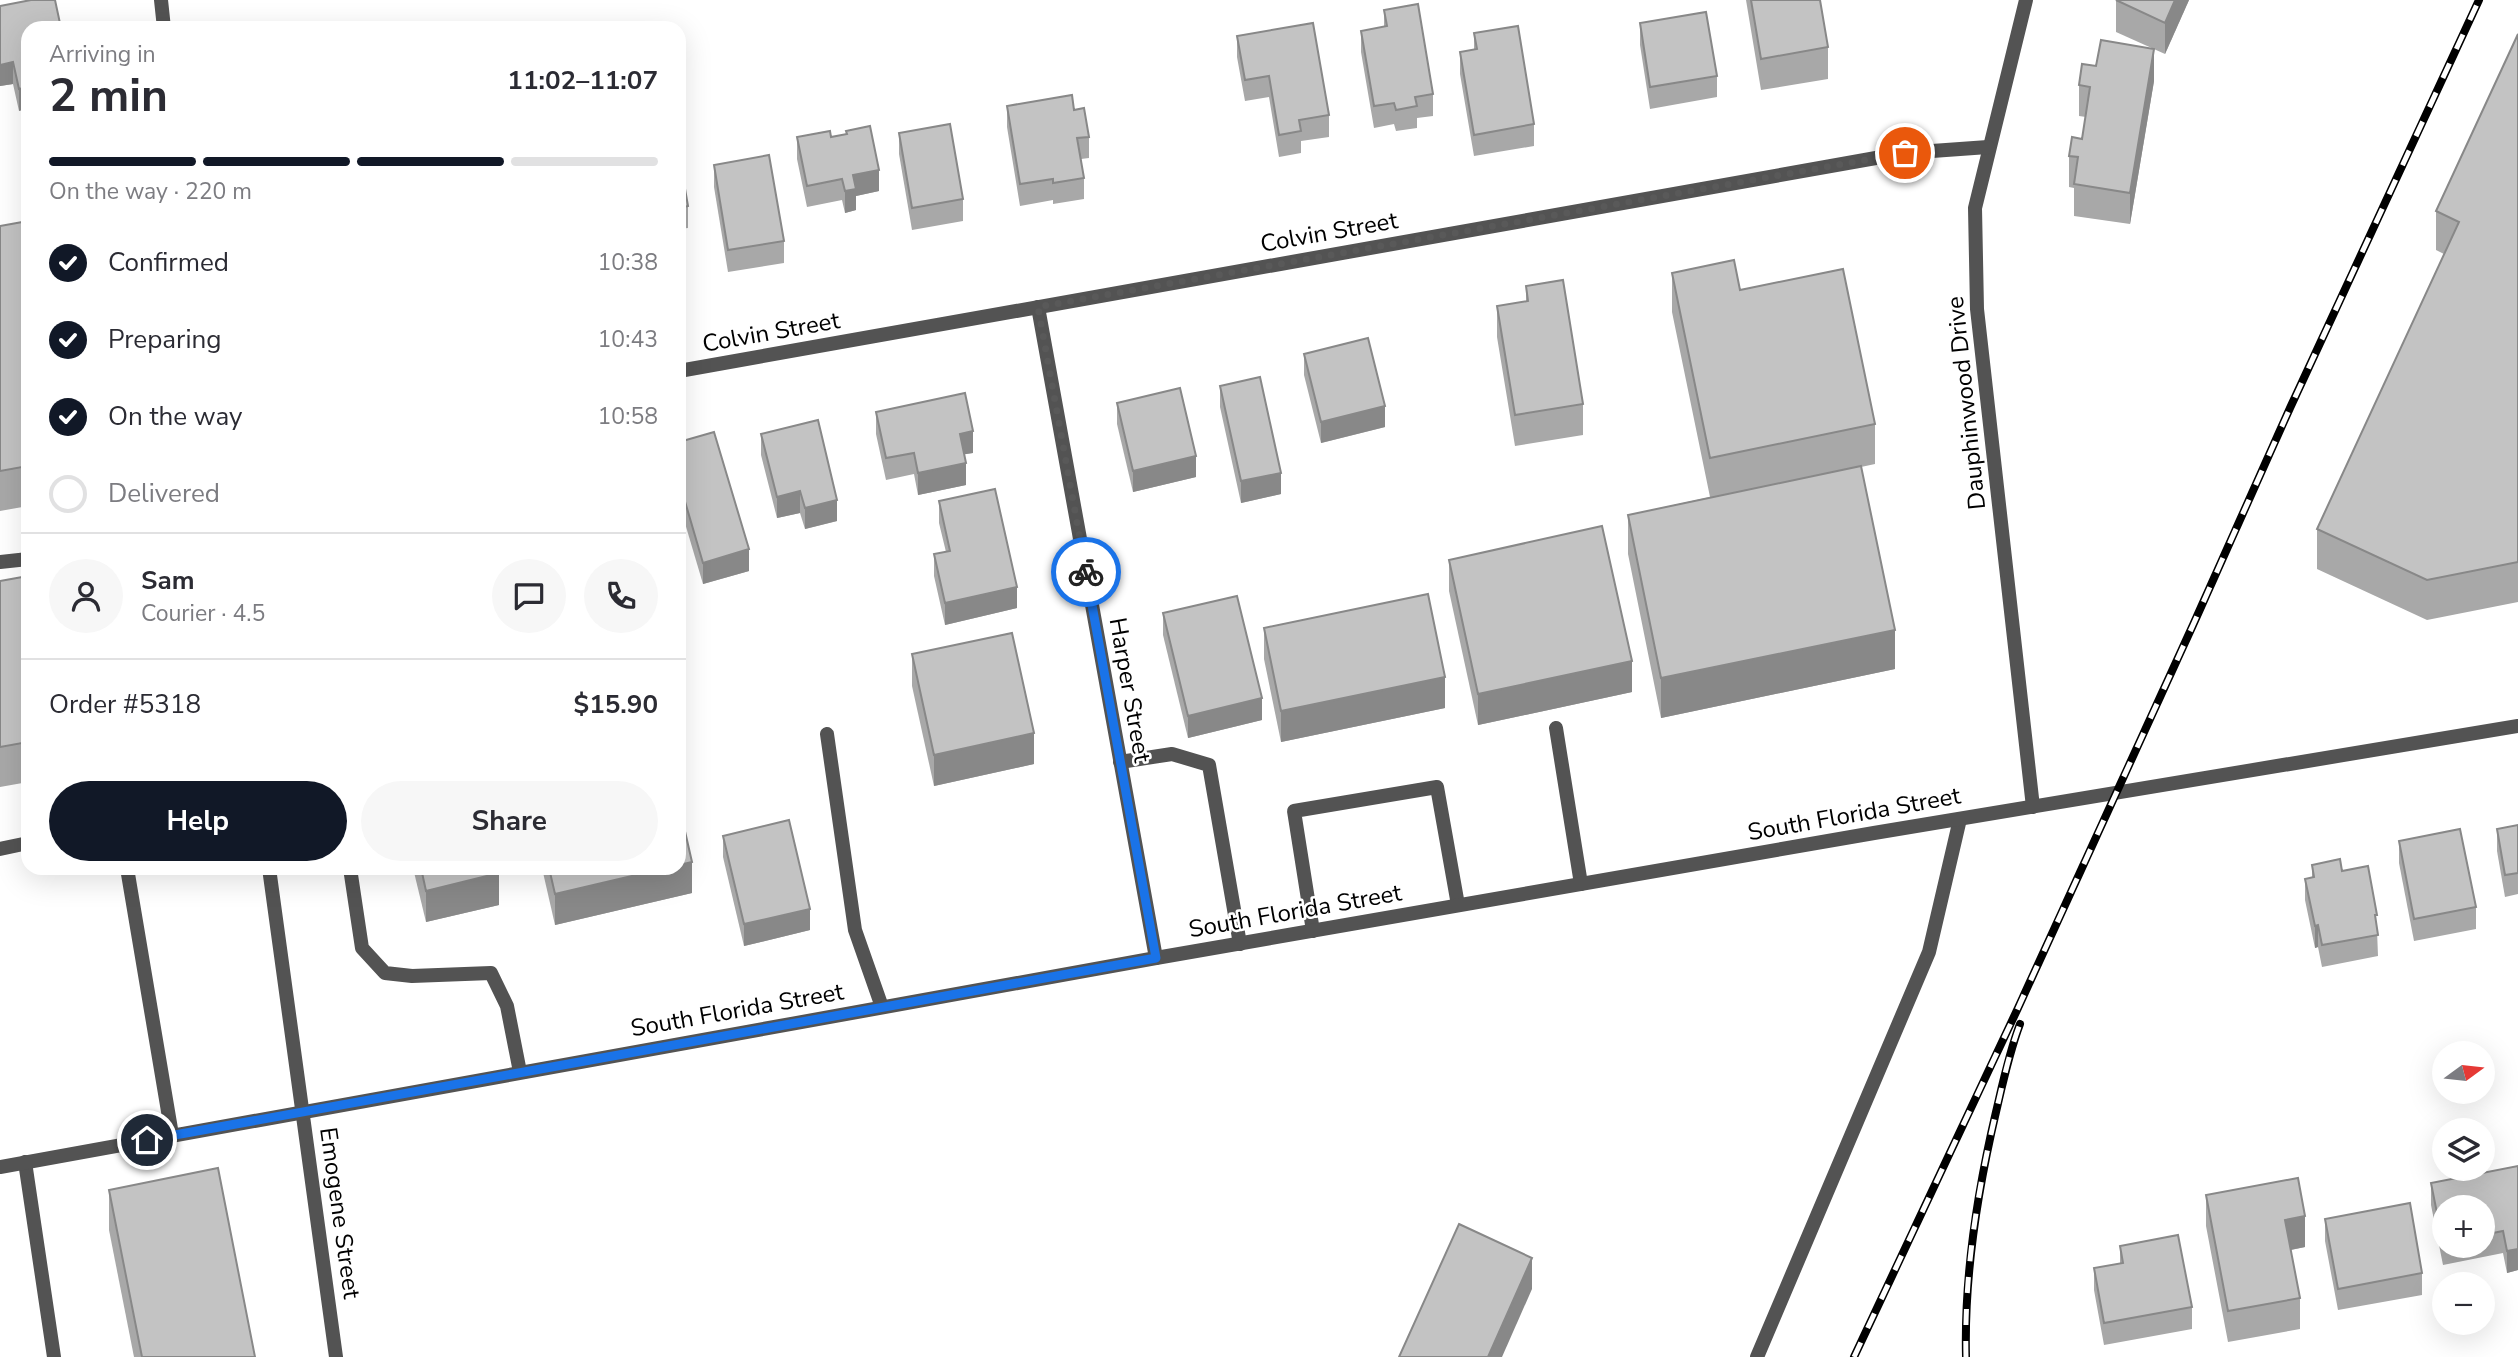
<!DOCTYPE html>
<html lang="en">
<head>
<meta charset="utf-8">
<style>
	:root { --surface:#fff; --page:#f7f7f7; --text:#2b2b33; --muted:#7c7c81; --line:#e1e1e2; --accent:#111827 }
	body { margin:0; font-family:"Nunito Sans",sans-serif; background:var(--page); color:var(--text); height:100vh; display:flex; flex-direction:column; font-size:26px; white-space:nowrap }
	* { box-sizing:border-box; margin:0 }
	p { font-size:23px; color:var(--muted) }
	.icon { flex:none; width:38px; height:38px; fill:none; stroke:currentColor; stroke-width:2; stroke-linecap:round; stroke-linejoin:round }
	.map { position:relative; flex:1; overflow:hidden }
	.sheet { position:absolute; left:21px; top:21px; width:665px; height:854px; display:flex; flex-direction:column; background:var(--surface); border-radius:21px; box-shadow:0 7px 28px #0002 }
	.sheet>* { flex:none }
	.needle { width:46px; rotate:75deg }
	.fabs { position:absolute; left:2432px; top:1041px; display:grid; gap:14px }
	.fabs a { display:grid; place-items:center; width:63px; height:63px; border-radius:50%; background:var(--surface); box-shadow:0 7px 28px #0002; font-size:35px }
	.pin { position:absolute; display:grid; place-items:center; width:60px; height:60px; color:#fff; margin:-30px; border:4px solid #fff; border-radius:50%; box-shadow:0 2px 7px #0007 }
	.courier { position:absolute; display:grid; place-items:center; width:70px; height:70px; margin:-35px; border:5px solid #1a73e8; border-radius:50%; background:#fff; color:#222; box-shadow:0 2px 9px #0007 }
	.head em { font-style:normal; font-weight:700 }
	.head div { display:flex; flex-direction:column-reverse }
	.head { display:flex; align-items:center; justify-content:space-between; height:119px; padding:0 28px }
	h1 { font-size:46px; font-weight:700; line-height:52px }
	.bar { display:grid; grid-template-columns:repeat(4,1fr); gap:10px 7px; align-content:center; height:84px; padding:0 28px }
	.bar i { height:9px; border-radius:5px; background:var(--line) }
	.bar .on { background:var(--accent) }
	.bar p { grid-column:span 4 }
	.line { display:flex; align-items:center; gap:18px; padding:0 28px; border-top:2px solid var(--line) }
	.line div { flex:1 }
	.round { display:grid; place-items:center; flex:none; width:74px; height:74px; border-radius:37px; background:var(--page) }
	ol { padding:0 28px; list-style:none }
	li { display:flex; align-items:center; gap:21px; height:77px }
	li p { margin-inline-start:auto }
	li .icon { padding:7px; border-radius:50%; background:var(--accent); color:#fff; stroke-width:4 }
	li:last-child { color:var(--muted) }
	li i { width:38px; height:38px; border:4px solid var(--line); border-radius:50% }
	.primary-button { display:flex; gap:14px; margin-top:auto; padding:14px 28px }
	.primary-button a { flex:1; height:80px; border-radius:42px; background:var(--accent); color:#fff; font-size:28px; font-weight:700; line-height:80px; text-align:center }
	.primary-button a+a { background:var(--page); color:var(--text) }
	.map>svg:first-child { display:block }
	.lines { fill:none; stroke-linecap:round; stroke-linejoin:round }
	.service { stroke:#535353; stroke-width:14 }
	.minor { stroke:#535353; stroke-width:14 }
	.tertiary { stroke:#535353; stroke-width:14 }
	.rail-casing { stroke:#000; stroke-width:8 }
	.rail { stroke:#fff; stroke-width:5; stroke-dasharray:16; stroke-linecap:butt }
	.wall { fill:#a8a8a8; fill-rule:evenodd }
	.shaded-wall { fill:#888 }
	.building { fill:#c3c3c3; stroke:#888; stroke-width:2 }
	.done { stroke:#595959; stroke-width:7; stroke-dasharray:0 12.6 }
	.route { stroke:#1a73e8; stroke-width:9 }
	.labels { text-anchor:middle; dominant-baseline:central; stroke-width:5; stroke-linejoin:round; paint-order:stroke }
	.street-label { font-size:24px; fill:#000; stroke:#fff }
</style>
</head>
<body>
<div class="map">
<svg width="2518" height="1357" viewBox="0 0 2518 1357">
	<rect width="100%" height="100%" fill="#fff"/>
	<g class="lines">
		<g class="service">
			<polyline points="0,562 28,559"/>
			<polyline points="1556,728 1581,884"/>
			<polyline points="827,734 855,930 882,1007"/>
			<polyline points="1120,762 1172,754 1209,765 1240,944"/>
			<polyline points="0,849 28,843"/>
			<polyline points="127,868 172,1135"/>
			<polyline points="350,868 362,948 385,973 412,976 491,973 507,1006 520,1072"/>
			<polyline points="1313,931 1294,811 1437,787 1458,905"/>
			<polyline points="25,1162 54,1357"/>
			<polyline points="1757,1357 1929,952 1960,819"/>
		</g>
		<g class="minor">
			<polyline points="161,0 164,28"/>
			<polyline points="2026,0 1975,208 1977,309 2033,807"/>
			<polyline points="1038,307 1156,958"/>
			<polyline points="679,371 1904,153 1988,147"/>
			<polyline points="269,868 336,1357"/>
		</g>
		<polyline class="tertiary" points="0,1167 1156,958 1874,833 2518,726"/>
		<defs>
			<g id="rail">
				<polyline points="1854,1357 2018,1008 2193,625 2290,408 2479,0"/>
				<path d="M1966 1357C1964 1274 1977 1193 1996 1112 2003 1082 2009 1053 2020 1024"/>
			</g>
		</defs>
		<use href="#rail" class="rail-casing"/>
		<use href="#rail" class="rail"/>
	</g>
	<g class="wall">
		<polygon points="1746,0 1820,0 1828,47 1828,79 1761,90"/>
		<polygon points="2116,0 2189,0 2165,54 2116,32"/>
		<polygon points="0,6 61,28 19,111 13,84 0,86"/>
		<polygon points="1384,10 1433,94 1433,116 1417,118 1417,128 1396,131 1394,124 1374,128 1361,52 1361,31 1384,27"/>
		<polygon points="1640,23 1717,76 1717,97 1650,109 1640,45"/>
		<polygon points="1474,33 1534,124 1534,146 1474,156 1460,74 1460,52 1474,50"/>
		<polygon points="2518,34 2518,602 2427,620 2317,569 2317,529 2444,254 2436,250 2436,211"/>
		<polygon points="1237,36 1329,115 1329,137 1301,141 1301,153 1279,157 1269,97 1245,101 1237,57"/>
		<polygon points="2154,81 2130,224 2074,216 2074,188 2069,187 2069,156 2082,139 2086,117 2079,116 2079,85"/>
		<polygon points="1007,106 1074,110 1089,137 1089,158 1081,159 1084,178 1084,199 1053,204 1053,200 1020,206 1007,127"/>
		<polygon points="846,131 879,191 856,196 856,210 845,213 842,200 807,207 797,159 797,137 831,137 846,134"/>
		<polygon points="899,133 963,199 963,221 912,230 899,154"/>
		<polygon points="679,154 688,206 688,228 679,229"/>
		<polygon points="714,165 784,241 784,263 728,272 714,187"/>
		<polygon points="28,221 28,506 0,511 0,226"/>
		<polygon points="1672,273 1740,290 1875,424 1875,464 1861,467 1895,669 1661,718 1628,554 1628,515 1710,497 1672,312"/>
		<polygon points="1526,286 1583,404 1583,435 1515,446 1497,337 1497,306 1526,301"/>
		<polygon points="1304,354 1385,427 1321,443 1304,375"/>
		<polygon points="1220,386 1281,494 1241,503 1220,407"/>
		<polygon points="1117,403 1196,477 1133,492 1117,424"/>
		<polygon points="876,412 973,453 964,454 966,485 918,495 914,474 886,480 876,434"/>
		<polygon points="761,434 837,521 805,529 800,513 777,518 761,455"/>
		<polygon points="679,442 749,571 703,584 679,503"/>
		<polygon points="939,501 1017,608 945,625 934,576 934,554 946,552 939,523"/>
		<polygon points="1449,560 1632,692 1478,725 1449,591"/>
		<polygon points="28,576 28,782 0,787 0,581"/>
		<polygon points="1163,613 1262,720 1188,738 1163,635"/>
		<polygon points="1264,628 1445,708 1281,742 1264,659"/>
		<polygon points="912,654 1034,764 934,786 912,686"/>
		<polygon points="2518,825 2518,894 2505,897 2497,851 2497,829"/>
		<polygon points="723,836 810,930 744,946 723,857"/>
		<polygon points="2399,841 2476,907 2476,929 2414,941 2399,863"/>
		<polygon points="2312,865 2342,871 2377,930 2378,956 2322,967 2318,947 2315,948 2305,900 2305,879 2312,877"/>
		<polygon points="413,868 498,868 499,905 426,922"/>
		<polygon points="542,868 679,868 692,893 555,925"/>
		<path d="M2518 1166V1270L2507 1273 2503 1253 2443 1265 2431 1205V1183ZM2445 1208H2483V1246H2445Z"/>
		<polygon points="109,1190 255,1357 134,1357 109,1230"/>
		<polygon points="2206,1195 2305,1247 2291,1250 2300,1298 2300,1329 2228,1342 2206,1226"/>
		<polygon points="2325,1219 2422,1273 2422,1295 2338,1310 2325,1241"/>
		<polygon points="2120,1246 2192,1307 2192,1329 2104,1345 2094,1290 2094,1268 2120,1264"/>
	</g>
	<g class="shaded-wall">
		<polygon points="2175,0 2189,0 2165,54 2165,23"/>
		<polygon points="2154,49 2154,81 2130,224 2130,193"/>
		<polygon points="13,62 13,84 0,86 0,65"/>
		<polygon points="28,87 28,109 19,111 19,89"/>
		<polygon points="879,170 879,191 856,196 856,210 845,213 845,191 853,175"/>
		<polygon points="1385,406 1385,427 1321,443 1321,422"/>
		<polygon points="973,431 973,453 960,455 960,434"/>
		<polygon points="1196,456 1196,477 1133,492 1133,471"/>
		<polygon points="966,463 966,485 918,495 918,473"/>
		<polygon points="1281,473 1281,494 1241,503 1241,481"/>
		<polygon points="800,491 800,513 777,518 777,497"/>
		<polygon points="837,500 837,521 805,529 805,508"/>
		<polygon points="749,549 749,571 703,584 703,563"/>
		<polygon points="1017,587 1017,608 945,625 945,603"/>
		<polygon points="1895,630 1895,669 1661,718 1661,678"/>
		<polygon points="1632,661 1632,692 1478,725 1478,694"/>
		<polygon points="1445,677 1445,708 1281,742 1281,711"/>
		<polygon points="1262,698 1262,720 1188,738 1188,716"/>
		<polygon points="1034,733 1034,764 934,786 934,755"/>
		<polygon points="692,862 692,893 555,925 555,894 666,868 679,868 679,865"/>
		<polygon points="499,873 499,905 426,922 426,891"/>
		<polygon points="810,909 810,930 744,946 744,924"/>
		<polygon points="2318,925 2318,947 2315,948 2315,926"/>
		<polygon points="2305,1216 2305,1247 2285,1251 2285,1220"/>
		<polygon points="2518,1249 2518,1270 2507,1273 2507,1251"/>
		<polygon points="1532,1258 1532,1289 1502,1357 1488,1357"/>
	</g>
	<g class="building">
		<polygon points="31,0 55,0 61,28 28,28 28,87 19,89 13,62 0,65 0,6"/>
		<polygon points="1751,0 1820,0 1828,47 1761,59"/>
		<polygon points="2116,0 2175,0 2165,23"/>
		<polygon points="1418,4 1433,94 1415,97 1417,106 1396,110 1394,103 1374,106 1361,31 1387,26 1384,10"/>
		<polygon points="1706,12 1717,76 1650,87 1640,23"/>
		<polygon points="1313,23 1329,115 1299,120 1301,131 1279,135 1269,76 1245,80 1237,36"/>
		<polygon points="1518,26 1534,124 1474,135 1460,52 1477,49 1474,33"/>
		<polygon points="2518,34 2518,562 2427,580 2317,529 2459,222 2436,211"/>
		<polygon points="2101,40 2154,49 2130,193 2074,184 2078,157 2069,156 2072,137 2082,139 2090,87 2079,85 2082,64 2096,66"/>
		<polygon points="1072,95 1074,110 1084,108 1089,137 1077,138 1084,178 1053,183 1053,179 1020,184 1007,106"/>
		<polygon points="950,124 963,199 912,208 899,133"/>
		<polygon points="870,126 879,170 853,175 856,189 845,191 842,179 807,186 797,137 830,131 831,137 847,134 846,131"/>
		<polygon points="679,154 688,206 679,208"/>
		<polygon points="769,155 784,241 728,250 714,165"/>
		<polygon points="28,221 28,466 0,471 0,226"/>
		<polygon points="1734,260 1740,290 1843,269 1875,424 1710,458 1672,273"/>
		<polygon points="1563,280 1583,404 1515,415 1497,306 1528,301 1526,286"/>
		<polygon points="1368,338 1385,406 1321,422 1304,354"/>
		<polygon points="1260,377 1281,473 1241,481 1220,386"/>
		<polygon points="1180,388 1196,456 1133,471 1117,403"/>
		<polygon points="965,393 973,431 960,434 966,463 918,473 914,453 886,458 876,412"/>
		<polygon points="818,420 837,500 805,508 800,491 777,497 761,434"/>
		<polygon points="714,432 749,549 703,563 679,481 679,442"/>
		<polygon points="1861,466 1895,630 1661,678 1628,515"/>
		<polygon points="995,489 1017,587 945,603 934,554 950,551 939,501"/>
		<polygon points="1602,526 1632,661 1478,694 1449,560"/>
		<polygon points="28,576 28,742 0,747 0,581"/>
		<polygon points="1428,594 1445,677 1281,711 1264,628"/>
		<polygon points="1237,596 1262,698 1188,716 1163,613"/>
		<polygon points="1012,633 1034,733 934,755 912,654"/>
		<polygon points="679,805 692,862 679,865"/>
		<polygon points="789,820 810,909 744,924 723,836"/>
		<polygon points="2518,825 2518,873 2505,875 2497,829"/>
		<polygon points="2460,829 2476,907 2414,919 2399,841"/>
		<polygon points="2340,859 2342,871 2368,866 2377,915 2375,915 2378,935 2322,945 2318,925 2315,926 2305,879 2314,877 2312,865"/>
		<polygon points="421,868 498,868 499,873 426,891"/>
		<polygon points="549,868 666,868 555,894"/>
		<polygon points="2518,1166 2518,1249 2507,1251 2503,1231 2483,1235 2483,1208 2445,1208 2445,1243 2443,1243 2431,1183"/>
		<polygon points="218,1168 255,1357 142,1357 109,1190"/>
		<polygon points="2298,1178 2305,1216 2285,1220 2300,1298 2228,1311 2206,1195"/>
		<polygon points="2410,1203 2422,1273 2338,1289 2325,1219"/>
		<polygon points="1459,1224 1532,1258 1488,1357 1399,1357"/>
		<polygon points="2178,1235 2192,1307 2104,1323 2094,1268 2123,1263 2120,1246"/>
	</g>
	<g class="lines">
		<polyline class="done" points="1086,572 1038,307 1905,153"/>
		<polyline class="route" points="147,1140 1156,958 1086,572"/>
	</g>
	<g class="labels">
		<g class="street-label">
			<text transform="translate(1329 232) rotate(-10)">Colvin Street</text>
			<text transform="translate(771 332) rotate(-10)">Colvin Street</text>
			<text transform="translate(1966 403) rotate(-96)">Dauphinwood Drive</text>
			<text transform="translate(1130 690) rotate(80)">Harper Street</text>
			<text transform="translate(1854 814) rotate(-10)">South Florida Street</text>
			<text transform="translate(1295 911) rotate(-10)">South Florida Street</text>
			<text transform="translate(737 1010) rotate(-10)">South Florida Street</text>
			<text transform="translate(340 1213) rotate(82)">Emogene Street</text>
		</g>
	</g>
</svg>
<div class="fabs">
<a><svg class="needle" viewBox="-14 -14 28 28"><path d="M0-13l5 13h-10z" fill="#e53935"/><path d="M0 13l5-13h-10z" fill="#7c7c81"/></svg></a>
<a><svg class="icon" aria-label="layers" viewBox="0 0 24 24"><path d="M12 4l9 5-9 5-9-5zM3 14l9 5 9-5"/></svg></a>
<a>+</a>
<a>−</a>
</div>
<div class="pin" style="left:1905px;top:153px;background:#ea580c"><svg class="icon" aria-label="bag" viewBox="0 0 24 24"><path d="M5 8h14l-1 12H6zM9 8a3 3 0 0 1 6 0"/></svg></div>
<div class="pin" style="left:147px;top:1140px;background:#1f2937"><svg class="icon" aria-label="home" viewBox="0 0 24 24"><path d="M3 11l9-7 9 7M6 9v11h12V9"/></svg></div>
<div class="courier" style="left:1086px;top:572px"><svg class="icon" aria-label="bike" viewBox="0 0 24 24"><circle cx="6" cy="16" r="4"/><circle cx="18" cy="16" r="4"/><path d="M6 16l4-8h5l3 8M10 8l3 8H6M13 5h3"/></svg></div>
<section class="sheet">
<div class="head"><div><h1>2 min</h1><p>Arriving in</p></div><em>11:02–11:07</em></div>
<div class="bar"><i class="on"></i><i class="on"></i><i class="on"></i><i></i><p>On the way · 220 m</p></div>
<ol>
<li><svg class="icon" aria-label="check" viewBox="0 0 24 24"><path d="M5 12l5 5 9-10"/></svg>Confirmed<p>10:38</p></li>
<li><svg class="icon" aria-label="check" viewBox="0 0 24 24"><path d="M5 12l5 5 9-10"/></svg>Preparing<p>10:43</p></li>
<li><svg class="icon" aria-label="check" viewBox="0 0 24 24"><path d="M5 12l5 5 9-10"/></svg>On the way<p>10:58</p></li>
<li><i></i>Delivered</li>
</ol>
<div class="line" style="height:126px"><a class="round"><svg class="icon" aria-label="person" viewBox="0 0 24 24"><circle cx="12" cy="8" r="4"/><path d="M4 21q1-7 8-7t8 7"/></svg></a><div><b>Sam</b><p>Courier · 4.5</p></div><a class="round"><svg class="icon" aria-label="chat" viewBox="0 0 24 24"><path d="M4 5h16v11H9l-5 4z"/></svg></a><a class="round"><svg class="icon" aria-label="phone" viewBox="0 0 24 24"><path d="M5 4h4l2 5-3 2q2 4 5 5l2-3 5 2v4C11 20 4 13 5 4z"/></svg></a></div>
<div class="line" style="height:91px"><div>Order #5318</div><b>$15.90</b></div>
<div class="primary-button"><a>Help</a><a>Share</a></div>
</section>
</div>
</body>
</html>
